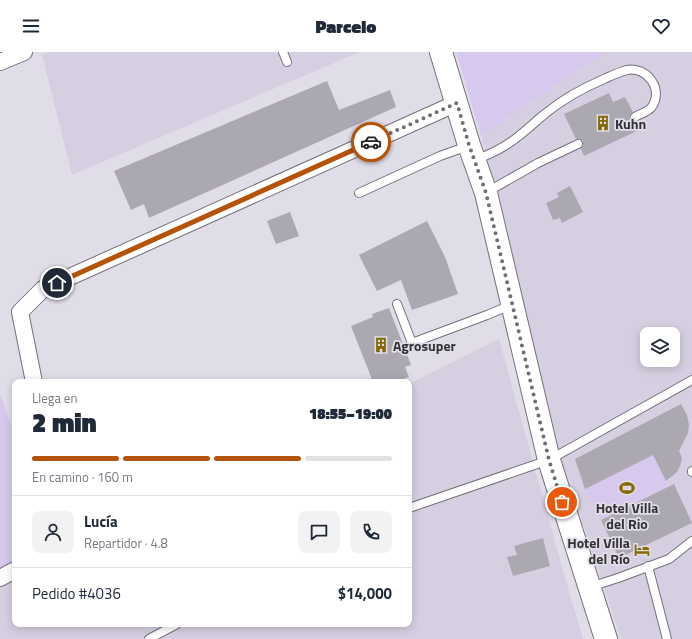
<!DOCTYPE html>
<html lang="es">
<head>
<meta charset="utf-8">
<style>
	:root { --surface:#fff; --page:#f2f2f3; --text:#1f2937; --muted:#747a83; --line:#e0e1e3; --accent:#b45309 }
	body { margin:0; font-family:"Titillium Web",sans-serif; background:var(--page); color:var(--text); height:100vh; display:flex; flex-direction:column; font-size:15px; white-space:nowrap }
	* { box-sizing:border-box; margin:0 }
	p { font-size:13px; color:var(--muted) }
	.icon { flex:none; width:22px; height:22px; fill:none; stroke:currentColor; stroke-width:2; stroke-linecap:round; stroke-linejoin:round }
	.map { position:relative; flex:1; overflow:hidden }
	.side { position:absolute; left:12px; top:327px; width:400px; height:248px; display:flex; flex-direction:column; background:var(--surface); border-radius:8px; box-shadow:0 2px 10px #0003 }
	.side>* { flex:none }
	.tools { position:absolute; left:640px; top:275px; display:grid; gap:8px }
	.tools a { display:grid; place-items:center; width:40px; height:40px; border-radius:8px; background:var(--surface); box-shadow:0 2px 10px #0003; font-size:20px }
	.pin { position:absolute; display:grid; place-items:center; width:34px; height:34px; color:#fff; margin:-17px; border:2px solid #fff; border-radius:50%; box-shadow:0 1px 4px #0007 }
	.courier { position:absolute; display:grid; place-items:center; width:40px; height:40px; margin:-20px; border:3px solid #b45309; border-radius:50%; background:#fff; color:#222; box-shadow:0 1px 5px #0007 }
	.overview em { font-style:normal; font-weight:800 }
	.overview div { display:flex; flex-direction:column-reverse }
	.overview { display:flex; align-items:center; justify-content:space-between; height:68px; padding:0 20px }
	h1 { font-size:26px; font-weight:800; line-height:30px }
	.bar { display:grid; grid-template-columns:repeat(4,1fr); gap:6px 4px; align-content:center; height:48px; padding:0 20px }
	.bar i { height:5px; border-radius:3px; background:var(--line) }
	.bar .selected { background:var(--accent) }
	.bar p { grid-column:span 4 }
	.line { display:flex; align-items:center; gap:10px; padding:0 20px; border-top:1px solid var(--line) }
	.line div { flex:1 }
	.round { display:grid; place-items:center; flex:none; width:42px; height:42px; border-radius:8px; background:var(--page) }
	header { display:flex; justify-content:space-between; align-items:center; height:52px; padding:0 20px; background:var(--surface); font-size:18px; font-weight:800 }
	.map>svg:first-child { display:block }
	.built { fill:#d6cfe1; fill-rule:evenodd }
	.green { fill:#d7c9ed }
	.building { fill:#aca8b2 }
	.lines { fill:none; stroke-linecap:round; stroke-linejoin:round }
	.lane-casing { stroke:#74707a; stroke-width:10 }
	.street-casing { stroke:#74707a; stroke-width:18 }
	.secondary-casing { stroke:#74707a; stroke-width:24 }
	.lane { stroke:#fff; stroke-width:8 }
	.street { stroke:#fff; stroke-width:16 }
	.secondary { stroke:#fff; stroke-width:22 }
	.done { stroke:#716e74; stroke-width:4; stroke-dasharray:0 7.2 }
	.route { stroke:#b45309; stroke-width:5 }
	.labels { text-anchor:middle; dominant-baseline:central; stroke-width:3.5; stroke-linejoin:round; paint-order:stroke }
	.poi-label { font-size:14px; font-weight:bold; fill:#343236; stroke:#e1dde8; text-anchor:start }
</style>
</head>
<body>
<header><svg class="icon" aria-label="menu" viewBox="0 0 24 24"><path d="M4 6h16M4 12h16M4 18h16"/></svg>Parcelo<svg class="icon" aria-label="heart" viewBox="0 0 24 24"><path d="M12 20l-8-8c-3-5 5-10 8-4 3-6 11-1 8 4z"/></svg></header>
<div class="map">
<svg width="692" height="587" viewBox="0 0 692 587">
	<rect width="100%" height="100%" fill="#e1dde8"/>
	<g class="built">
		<polygon points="50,0 360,0 72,123 42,3"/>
		<path d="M606 0H692V587H621L562 409 481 84ZM647 282H673V308H647Z"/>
		<polygon points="499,287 564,522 583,587 0,587 0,535 15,528 15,572 409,572 409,332"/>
	</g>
	<g class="green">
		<polygon points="456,0 606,0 481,84"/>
		<polygon points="0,342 15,385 15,510 0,518"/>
		<polygon points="653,403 669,434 601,468 585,437"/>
	</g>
	<g class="building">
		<polygon points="327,29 339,58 390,38 396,55 149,166 144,152 131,158 114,119"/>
		<polygon points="609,41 613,50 625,45 633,60 630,63 630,67 633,70 637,70 641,77 584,104 581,97 583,93 583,89 579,87 576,87 564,62"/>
		<polygon points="570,134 583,160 562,171 560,166 553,168 546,151 559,145 557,141"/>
		<polygon points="290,160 299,184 276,192 267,169"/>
		<polygon points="427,169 445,205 458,242 412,258 401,228 377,239 359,203"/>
		<polygon points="389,256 411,313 405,315 409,325 396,330 373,330 351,274 373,265 372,262"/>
		<polygon points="681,352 687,363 689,372 688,381 679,399 682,406 680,414 677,420 666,429 653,403 585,437 575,407"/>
		<polygon points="674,432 692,471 619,506 601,468"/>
		<polygon points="543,486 550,514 513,524 507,505 517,503 514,494"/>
	</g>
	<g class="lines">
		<defs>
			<g id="lane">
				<polyline points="283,0 287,10"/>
				<path d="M475 108C491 102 507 94 520 83 529 76 537 68 546 61 563 47 583 36 604 27 611 24 619 20 627 18 647 14 665 38 651 56 647 60 640 62 635 65"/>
				<polyline points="487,140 538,111 578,92"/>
				<polyline points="359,141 440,104 468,94"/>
				<polyline points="397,252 412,291 487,263 511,253"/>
				<polyline points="692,419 692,420"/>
				<polyline points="409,456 549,408 692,328"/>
				<polyline points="648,514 667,587"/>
				<polyline points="590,535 618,526 669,507 692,489"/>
				<polyline points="149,587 177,572"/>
			</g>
			<g id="street">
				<polyline points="0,10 24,0"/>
				<polyline points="34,330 20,260 43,237 457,51"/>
				<polyline points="0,526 15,518"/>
			</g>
			<polyline id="secondary" points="441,0 469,93 486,141 549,408 606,587"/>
		</defs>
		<use href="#lane" class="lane-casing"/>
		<use href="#street" class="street-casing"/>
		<use href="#secondary" class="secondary-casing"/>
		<use href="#lane" class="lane"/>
		<use href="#street" class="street"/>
		<use href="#secondary" class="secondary"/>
	</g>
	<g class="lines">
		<polyline class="done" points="371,90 457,51 469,93 486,141 549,408 562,450"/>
		<polyline class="route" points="57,231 371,90"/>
	</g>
	<defs>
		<symbol id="building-bare" viewBox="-9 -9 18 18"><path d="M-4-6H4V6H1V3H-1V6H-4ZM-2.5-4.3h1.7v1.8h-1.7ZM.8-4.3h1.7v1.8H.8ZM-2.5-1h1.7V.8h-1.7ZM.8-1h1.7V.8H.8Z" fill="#846b07" stroke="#e1dde8" stroke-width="2.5" paint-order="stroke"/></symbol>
		<symbol id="stadium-bare" viewBox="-9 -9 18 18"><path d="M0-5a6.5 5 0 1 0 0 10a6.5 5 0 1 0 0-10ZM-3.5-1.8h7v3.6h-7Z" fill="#846b07" stroke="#e1dde8" stroke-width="2.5" paint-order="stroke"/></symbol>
		<symbol id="hotel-bare" viewBox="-9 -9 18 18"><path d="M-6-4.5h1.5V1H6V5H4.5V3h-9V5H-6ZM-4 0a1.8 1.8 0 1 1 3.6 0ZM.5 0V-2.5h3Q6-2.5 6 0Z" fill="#846b07" stroke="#e1dde8" stroke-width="2.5" paint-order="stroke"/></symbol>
	</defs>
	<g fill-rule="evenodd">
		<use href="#building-bare" x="592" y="60" width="22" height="22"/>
		<use href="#building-bare" x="370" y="282" width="22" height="22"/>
		<use href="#stadium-bare" x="616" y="425" width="22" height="22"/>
		<use href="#hotel-bare" x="631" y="487" width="22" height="22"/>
	</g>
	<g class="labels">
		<g class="poi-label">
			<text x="615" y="71">Kuhn</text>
			<text x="393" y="293">Agrosuper</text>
			<text x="627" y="455" text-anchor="middle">Hotel Villa<tspan x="627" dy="16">del Rio</tspan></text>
			<text x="630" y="490" text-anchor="end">Hotel Villa<tspan x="630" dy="16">del Río</tspan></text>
		</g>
	</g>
</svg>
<div class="tools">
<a><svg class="icon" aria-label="layers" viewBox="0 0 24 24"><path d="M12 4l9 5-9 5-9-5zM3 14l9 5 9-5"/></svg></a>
</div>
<div class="pin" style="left:562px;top:450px;background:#ea580c"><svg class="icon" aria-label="bag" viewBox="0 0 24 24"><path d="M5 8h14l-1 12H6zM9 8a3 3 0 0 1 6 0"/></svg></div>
<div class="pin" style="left:57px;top:231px;background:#1f2937"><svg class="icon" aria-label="home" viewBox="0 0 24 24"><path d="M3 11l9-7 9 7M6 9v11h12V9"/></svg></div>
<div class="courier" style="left:371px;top:90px"><svg class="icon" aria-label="car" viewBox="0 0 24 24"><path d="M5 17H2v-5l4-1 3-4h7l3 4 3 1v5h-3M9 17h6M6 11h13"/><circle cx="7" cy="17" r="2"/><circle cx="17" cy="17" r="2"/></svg></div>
<section class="side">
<div class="overview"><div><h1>2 min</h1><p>Llega en</p></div><em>18:55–19:00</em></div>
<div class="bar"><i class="selected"></i><i class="selected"></i><i class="selected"></i><i></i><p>En camino · 160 m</p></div>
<div class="line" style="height:72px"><a class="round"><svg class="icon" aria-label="person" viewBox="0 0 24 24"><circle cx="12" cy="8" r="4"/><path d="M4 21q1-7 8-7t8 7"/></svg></a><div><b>Lucía</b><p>Repartidor · 4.8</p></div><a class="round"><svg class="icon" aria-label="chat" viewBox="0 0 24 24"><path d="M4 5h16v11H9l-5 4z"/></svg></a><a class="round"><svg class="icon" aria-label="phone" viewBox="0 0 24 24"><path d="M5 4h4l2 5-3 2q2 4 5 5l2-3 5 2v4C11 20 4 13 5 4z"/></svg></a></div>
<div class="line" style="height:52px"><div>Pedido #4036</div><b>$14,000</b></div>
</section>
</div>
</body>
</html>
